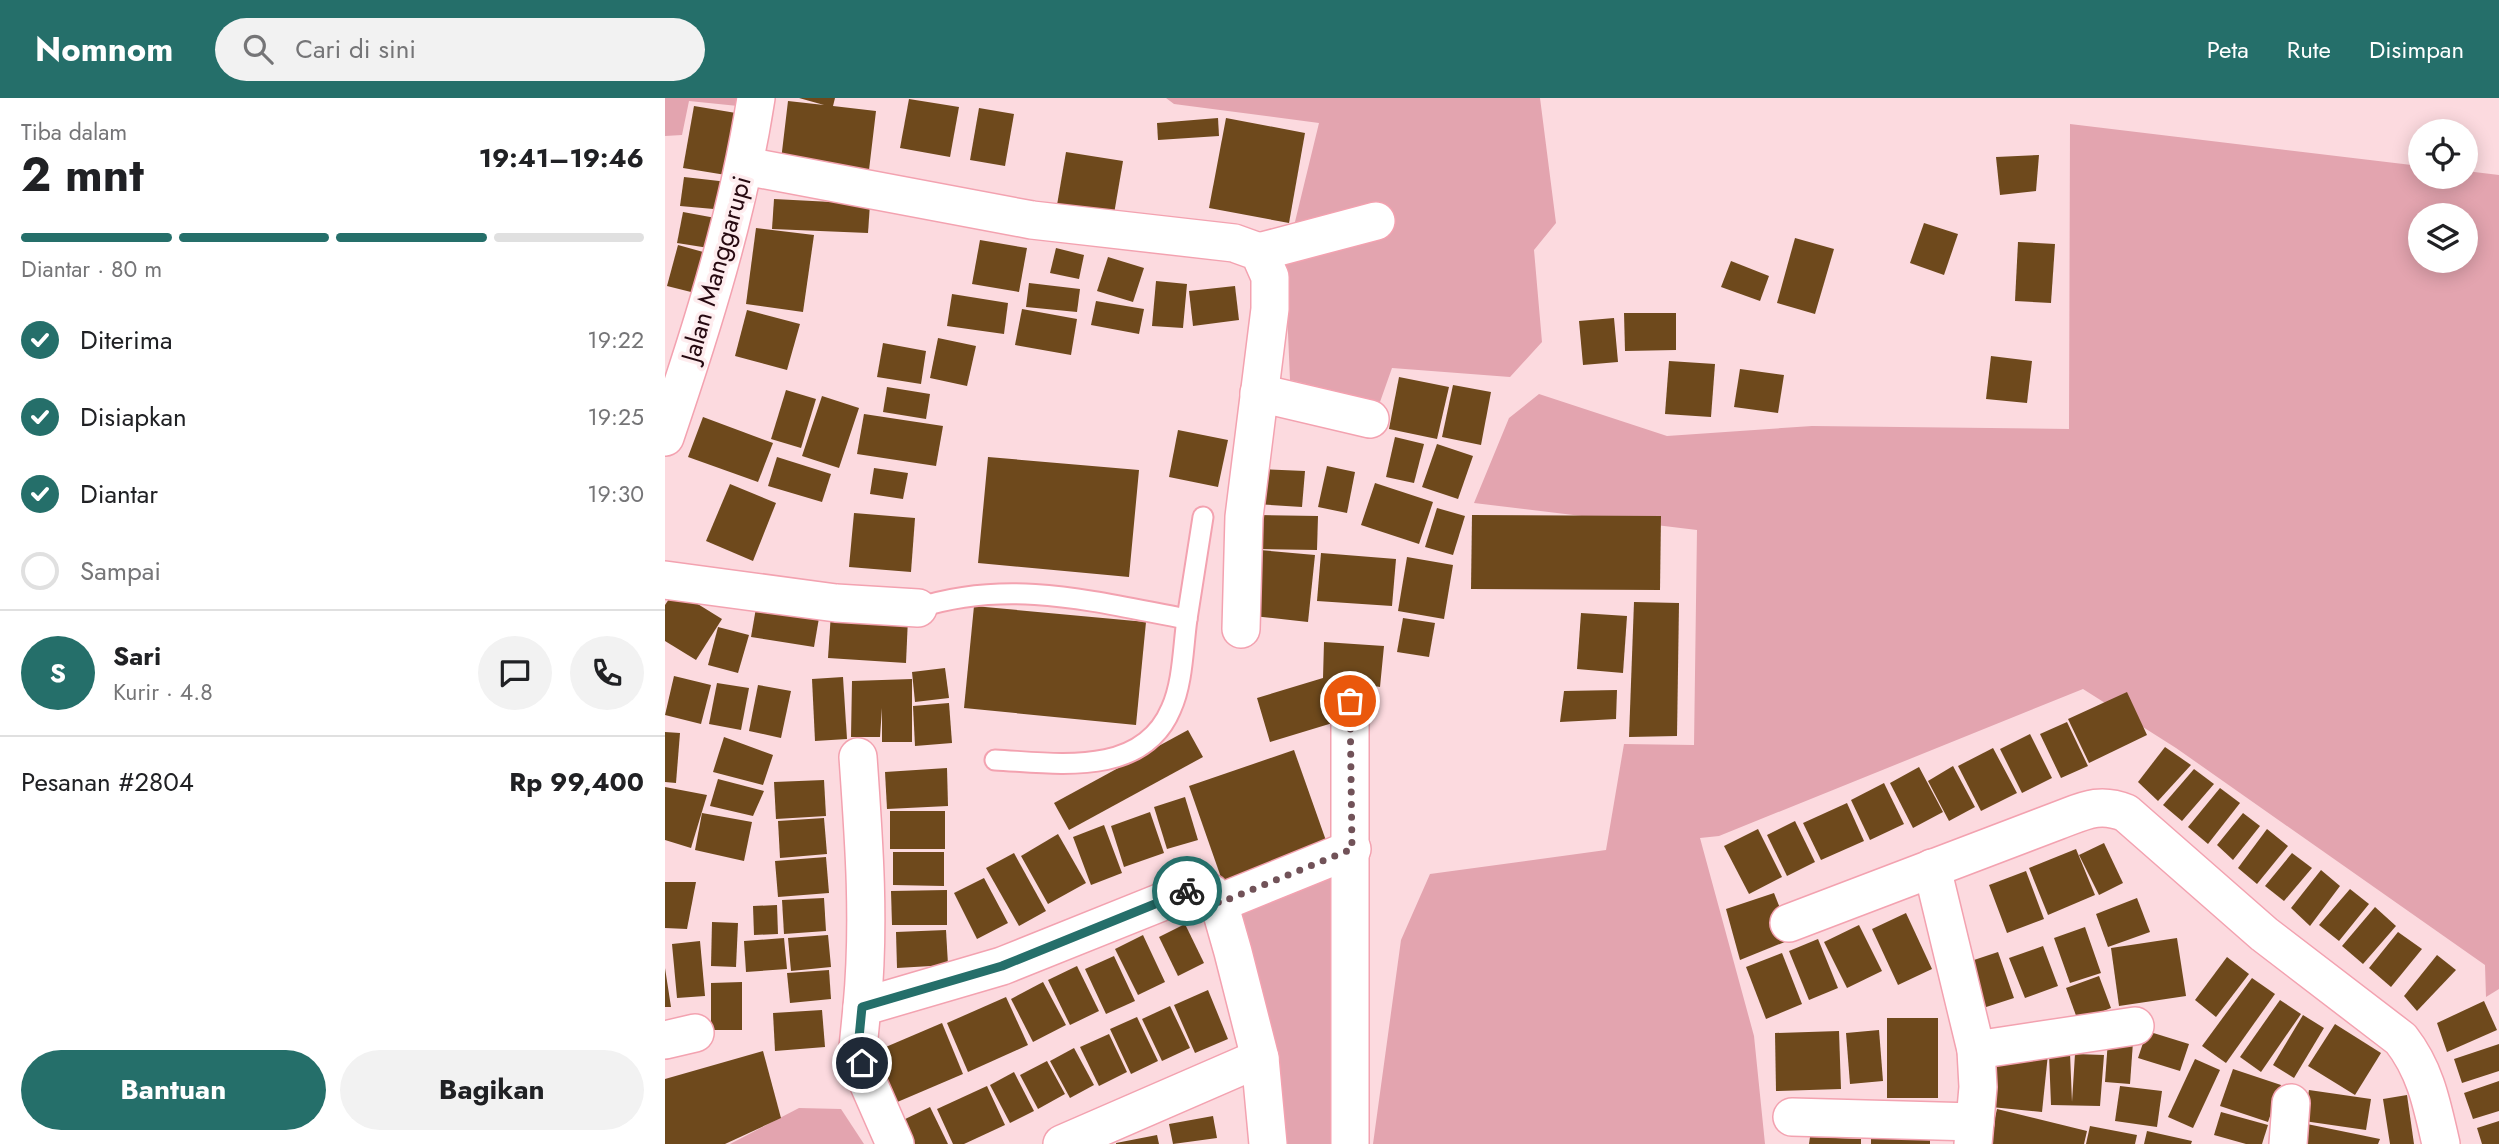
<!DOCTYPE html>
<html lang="id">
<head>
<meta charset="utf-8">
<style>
	:root { --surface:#fff; --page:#f2f2f2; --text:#202124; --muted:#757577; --line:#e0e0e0; --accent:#256f6a }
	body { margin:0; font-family:Jost,sans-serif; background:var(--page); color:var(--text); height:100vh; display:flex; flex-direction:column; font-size:26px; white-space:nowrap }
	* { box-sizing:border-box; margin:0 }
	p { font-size:23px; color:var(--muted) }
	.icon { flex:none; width:38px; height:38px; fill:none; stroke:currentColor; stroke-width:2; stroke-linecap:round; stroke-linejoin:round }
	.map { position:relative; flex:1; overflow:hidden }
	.drawer { display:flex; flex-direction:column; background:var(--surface); width:665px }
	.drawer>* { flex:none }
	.fabs { position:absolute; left:1743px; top:21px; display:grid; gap:14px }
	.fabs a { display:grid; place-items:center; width:70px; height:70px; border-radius:50%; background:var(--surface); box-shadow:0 4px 18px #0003; font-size:35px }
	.pin { position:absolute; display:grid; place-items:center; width:60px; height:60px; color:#fff; margin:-30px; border:4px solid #fff; border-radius:50%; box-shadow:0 2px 7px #0007 }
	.courier { position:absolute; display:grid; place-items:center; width:70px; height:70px; margin:-35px; border:5px solid #256f6a; border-radius:50%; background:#fff; color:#222; box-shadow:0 2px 9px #0007 }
	.summary em { font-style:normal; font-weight:700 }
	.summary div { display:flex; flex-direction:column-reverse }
	.summary { display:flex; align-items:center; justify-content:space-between; height:119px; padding:0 21px }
	h1 { font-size:46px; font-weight:700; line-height:52px }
	.bar { display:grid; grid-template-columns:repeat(4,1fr); gap:10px 7px; align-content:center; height:84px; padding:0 21px }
	.bar i { height:9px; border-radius:5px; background:var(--line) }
	.bar .current { background:var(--accent) }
	.bar p { grid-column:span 4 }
	.line { display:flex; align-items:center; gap:18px; padding:0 21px; border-top:2px solid var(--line) }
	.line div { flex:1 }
	.round { display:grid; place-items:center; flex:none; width:74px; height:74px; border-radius:37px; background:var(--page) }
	ol { padding:0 21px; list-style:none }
	li { display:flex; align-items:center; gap:21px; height:77px }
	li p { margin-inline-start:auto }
	li .icon { padding:7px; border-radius:50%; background:var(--accent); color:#fff; stroke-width:4 }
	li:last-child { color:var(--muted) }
	li i { width:38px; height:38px; border:4px solid var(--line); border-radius:50% }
	.action { display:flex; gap:14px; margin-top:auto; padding:14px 21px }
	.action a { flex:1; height:80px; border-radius:42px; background:var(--accent); color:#fff; font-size:28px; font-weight:700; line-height:80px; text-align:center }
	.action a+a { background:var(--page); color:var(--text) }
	header { display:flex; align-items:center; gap:42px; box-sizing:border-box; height:98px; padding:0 35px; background:var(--accent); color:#fff }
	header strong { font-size:33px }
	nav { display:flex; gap:38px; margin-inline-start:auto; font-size:24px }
	.search { width:490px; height:63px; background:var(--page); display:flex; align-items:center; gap:18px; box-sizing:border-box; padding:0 24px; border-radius:38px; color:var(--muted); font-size:26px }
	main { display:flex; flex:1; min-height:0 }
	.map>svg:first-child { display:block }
	.green { fill:#e3a4af; fill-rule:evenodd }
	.building { fill:#6e491c }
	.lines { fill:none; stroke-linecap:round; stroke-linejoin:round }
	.service-casing { stroke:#f3a2b0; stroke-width:23 }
	.minor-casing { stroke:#f3a2b0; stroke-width:40 }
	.service { stroke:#fff; stroke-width:19 }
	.minor { stroke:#fff; stroke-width:37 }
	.done { stroke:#715258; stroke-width:7; stroke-dasharray:0 12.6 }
	.route { stroke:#256f6a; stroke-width:9 }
	.labels { text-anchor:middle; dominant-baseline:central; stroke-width:7; stroke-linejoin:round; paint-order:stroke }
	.street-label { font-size:26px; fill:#260910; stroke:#feecee }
</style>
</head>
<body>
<header>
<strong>Nomnom</strong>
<div class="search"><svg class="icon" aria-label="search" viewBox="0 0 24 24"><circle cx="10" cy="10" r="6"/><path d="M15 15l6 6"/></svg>Cari di sini</div>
<nav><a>Peta</a><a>Rute</a><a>Disimpan</a></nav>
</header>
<main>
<section class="drawer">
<div class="summary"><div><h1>2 mnt</h1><p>Tiba dalam</p></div><em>19:41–19:46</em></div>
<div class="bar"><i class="current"></i><i class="current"></i><i class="current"></i><i></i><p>Diantar · 80 m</p></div>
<ol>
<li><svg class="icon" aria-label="check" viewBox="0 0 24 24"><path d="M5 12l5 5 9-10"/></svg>Diterima<p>19:22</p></li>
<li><svg class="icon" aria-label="check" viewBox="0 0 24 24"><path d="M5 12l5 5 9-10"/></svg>Disiapkan<p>19:25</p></li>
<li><svg class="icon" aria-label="check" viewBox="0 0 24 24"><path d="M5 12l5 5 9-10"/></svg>Diantar<p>19:30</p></li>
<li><i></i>Sampai</li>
</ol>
<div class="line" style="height:126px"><b class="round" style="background:var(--accent);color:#fff">S</b><div><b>Sari</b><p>Kurir · 4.8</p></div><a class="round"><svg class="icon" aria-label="chat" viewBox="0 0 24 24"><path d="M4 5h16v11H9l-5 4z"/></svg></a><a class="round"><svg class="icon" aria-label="phone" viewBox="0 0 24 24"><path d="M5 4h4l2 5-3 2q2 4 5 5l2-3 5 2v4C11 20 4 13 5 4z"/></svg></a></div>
<div class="line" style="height:91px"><div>Pesanan #2804</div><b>Rp 99,400</b></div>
<div class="action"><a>Bantuan</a><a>Bagikan</a></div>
</section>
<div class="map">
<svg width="1834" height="1046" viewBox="0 0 1834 1046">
	<rect width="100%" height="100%" fill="#fcdadf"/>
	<g class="green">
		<polygon points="0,0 74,0 73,8 24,3 17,37 0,38"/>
		<polygon points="501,0 875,0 891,125 869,152 877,244 845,279 727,270 715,304 625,282 620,165 654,25 509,6"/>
		<path d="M1405 26 1755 68V79H1801V73L1834 77V891L1821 899 1820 867 1511 650 1418 591 1054 738 1035 740 1089 938 1100 1046H708L736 842 765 776 941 752 959 646 1029 647 1032 432 809 405 844 320 874 296 1002 338 1147 328 1404 331ZM1755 117H1801V163H1755Z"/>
		<polygon points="687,762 668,1046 615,1046 569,806"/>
		<polygon points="134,1010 176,1011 199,1046 65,1046"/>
	</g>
	<g class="building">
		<polygon points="134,0 170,0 168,8 211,13 204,72 116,62 123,3 159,7"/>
		<polygon points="244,1 294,9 285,59 235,50"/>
		<polygon points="29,8 77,16 67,78 18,70"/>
		<polygon points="314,10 349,16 340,68 305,62"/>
		<polygon points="553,20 554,38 493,42 492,25"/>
		<polygon points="561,20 640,35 624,125 544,110"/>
		<polygon points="401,54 458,63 449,116 392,107"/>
		<polygon points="1374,57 1371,93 1335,97 1331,59"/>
		<polygon points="19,79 63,84 60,112 15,108"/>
		<polygon points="109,101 205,106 203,135 107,131"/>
		<polygon points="18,114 56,121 50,151 12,145"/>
		<polygon points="1259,125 1293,136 1279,177 1245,165"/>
		<polygon points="91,130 149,137 138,214 81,206"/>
		<polygon points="1130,140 1169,151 1150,216 1112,205"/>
		<polygon points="315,142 362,150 354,194 307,186"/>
		<polygon points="1353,144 1390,146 1386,205 1350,203"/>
		<polygon points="13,147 49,157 38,197 2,188"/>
		<polygon points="391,150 419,157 414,181 385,175"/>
		<polygon points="443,159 479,170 468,204 432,193"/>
		<polygon points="1066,163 1104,178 1095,203 1056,189"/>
		<polygon points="491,183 522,186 518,230 487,228"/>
		<polygon points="364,185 415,191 412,214 361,209"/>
		<polygon points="570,188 574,222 528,228 524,193"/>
		<polygon points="287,196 343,205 339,236 282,228"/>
		<polygon points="431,203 479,211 474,236 426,227"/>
		<polygon points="357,211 412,221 406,257 350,247"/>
		<polygon points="82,212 135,226 122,272 70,258"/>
		<polygon points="959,215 1011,215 1011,252 960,253"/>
		<polygon points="949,220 953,264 918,267 914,223"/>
		<polygon points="273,240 311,248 302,288 265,280"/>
		<polygon points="218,245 261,253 256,286 212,279"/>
		<polygon points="1326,258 1367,263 1362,305 1321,301"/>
		<polygon points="1004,263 1050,266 1046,319 1000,316"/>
		<polygon points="1075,271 1119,277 1113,315 1069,309"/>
		<polygon points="734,279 784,289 772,341 724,331"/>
		<polygon points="788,287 826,294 816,347 777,339"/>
		<polygon points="222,289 265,296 261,321 218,314"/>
		<polygon points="121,292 151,301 136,350 106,341"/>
		<polygon points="157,298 194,310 174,370 137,358"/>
		<polygon points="199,316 278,328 271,368 192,356"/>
		<polygon points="38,319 108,345 93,384 23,359"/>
		<polygon points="513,332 563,342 553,389 504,379"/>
		<polygon points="730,339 759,346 749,385 721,379"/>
		<polygon points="772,346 808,358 793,401 757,389"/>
		<polygon points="112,359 166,376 157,404 103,388"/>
		<polygon points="323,359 474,372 464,479 313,465"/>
		<polygon points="662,368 690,374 682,415 653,409"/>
		<polygon points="209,370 243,375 238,401 205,396"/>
		<polygon points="593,371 640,373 637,409 590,406"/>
		<polygon points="710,385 768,404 754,446 696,427"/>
		<polygon points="65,386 111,405 88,463 41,443"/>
		<polygon points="772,410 800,418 788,457 760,449"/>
		<polygon points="189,415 250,420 246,474 184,469"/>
		<polygon points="594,417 653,418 652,452 593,451"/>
		<polygon points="807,417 996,418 995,492 806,491"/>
		<polygon points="595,452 650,457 643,524 588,518"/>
		<polygon points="656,455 731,461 727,508 652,503"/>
		<polygon points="742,459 788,467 779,521 733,513"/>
		<polygon points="10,492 57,521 31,562 0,543 0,507"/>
		<polygon points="969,504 1014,505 1012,638 964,639"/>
		<polygon points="309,508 481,524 471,627 299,610"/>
		<polygon points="91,510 154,520 149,549 86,539"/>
		<polygon points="166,515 243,520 241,565 163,560"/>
		<polygon points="916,515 962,518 958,575 912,571"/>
		<polygon points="738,520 770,525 764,559 732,554"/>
		<polygon points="53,529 84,537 73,575 43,567"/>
		<polygon points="659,544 719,548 715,589 672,582 684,620 605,644 592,600 658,580"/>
		<polygon points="280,570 284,600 250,604 247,574"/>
		<polygon points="9,578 46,587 36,626 0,617"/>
		<polygon points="178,579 182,641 150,643 147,581"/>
		<polygon points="247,581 247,644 217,644 217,610 215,639 186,639 187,583"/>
		<polygon points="52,585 84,590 76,632 44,626"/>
		<polygon points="93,587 126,593 116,640 84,633"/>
		<polygon points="952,592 951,621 895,624 899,593"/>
		<polygon points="1462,594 1482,637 1424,665 1403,621"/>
		<polygon points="284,605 287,645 250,648 248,608"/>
		<polygon points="1402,624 1423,668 1396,680 1375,636"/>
		<polygon points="523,632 538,659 404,732 389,705"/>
		<polygon points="0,634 15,635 11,685 0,684"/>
		<polygon points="1365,636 1387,680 1357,695 1335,651"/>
		<polygon points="59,639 108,657 98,687 48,674"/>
		<polygon points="1500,649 1526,667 1493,703 1473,684"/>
		<polygon points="1328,650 1352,695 1316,713 1293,668"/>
		<polygon points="629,652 664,751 559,788 524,688"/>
		<polygon points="1288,668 1310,709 1284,723 1263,683"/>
		<polygon points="1254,669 1278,714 1248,730 1225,685"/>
		<polygon points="282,670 283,708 222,711 220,674"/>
		<polygon points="1529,671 1549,686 1517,723 1498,707"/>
		<polygon points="53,681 99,693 88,718 45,708"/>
		<polygon points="159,682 161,718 111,721 109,684"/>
		<polygon points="1219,685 1239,726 1205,742 1186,702"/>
		<polygon points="0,689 42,697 26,750 0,742"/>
		<polygon points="1555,690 1575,705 1543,746 1523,729"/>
		<polygon points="520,699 533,742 502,751 489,709"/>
		<polygon points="1182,705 1199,743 1156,762 1138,725"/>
		<rect x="225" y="713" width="55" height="38"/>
		<polygon points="485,714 499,755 459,769 446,728"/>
		<polygon points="37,715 87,724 79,763 30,752"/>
		<polygon points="1578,715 1595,728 1568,762 1552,747"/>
		<polygon points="159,720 162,756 115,760 113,723"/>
		<polygon points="1130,723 1150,764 1122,778 1102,737"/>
		<polygon points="439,727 457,775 426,787 408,739"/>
		<polygon points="1093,731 1117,779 1084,796 1059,748"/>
		<polygon points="1602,731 1623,748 1592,786 1573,770"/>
		<polygon points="393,736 421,785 383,806 356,758"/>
		<polygon points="1439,745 1458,785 1434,797 1414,757"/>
		<polygon points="1411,751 1430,797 1383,817 1364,770"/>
		<polygon points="228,754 279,754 279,788 228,787"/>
		<polygon points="349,755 381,813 354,828 321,770"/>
		<polygon points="1627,755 1647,770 1619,803 1600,788"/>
		<polygon points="161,759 164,795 113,799 110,763"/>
		<polygon points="1656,772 1675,788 1645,828 1626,810"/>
		<polygon points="1361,773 1379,821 1342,835 1324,787"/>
		<polygon points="319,780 343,825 312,841 289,795"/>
		<polygon points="0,784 31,784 22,831 0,830"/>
		<polygon points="1685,791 1704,806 1674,843 1654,827"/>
		<polygon points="282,792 282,827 227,827 226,793"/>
		<polygon points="1109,795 1127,841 1075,862 1061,811"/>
		<polygon points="159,800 161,833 119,836 117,802"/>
		<polygon points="1472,800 1485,834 1443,849 1431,816"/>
		<polygon points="112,807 113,836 89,837 88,808"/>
		<polygon points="1710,809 1731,828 1698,866 1677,848"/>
		<polygon points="1241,815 1267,871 1233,887 1207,831"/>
		<polygon points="47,824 73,825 71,869 46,868"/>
		<polygon points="520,826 539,865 513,878 494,839"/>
		<polygon points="1194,827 1217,873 1182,890 1159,844"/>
		<polygon points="1420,829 1436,875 1405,885 1389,840"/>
		<polygon points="281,832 283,867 232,870 231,834"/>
		<polygon points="1733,834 1757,851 1726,889 1704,870"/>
		<polygon points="163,837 166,869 126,873 123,840"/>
		<polygon points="478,837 500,884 473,897 450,851"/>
		<polygon points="119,840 122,871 81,874 79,843"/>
		<polygon points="1512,840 1521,898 1454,908 1446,850"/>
		<polygon points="1153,841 1173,890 1144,902 1124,853"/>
		<polygon points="35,843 40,898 12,900 7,846"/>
		<polygon points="1378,848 1393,888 1360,900 1344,860"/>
		<polygon points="1333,854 1349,900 1315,911 1300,865"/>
		<polygon points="1117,855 1137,906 1101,921 1081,869"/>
		<polygon points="1772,857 1791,872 1752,913 1739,898"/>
		<polygon points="449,858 470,903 441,916 420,871"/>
		<polygon points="1562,859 1584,876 1551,919 1530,902"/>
		<polygon points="412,868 434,913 405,927 383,882"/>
		<polygon points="0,870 6,909 0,909"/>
		<polygon points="164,872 166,901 125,905 122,875"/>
		<polygon points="1434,878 1446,910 1413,923 1401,890"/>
		<polygon points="1587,880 1610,896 1561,965 1537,948"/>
		<polygon points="77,884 77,932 46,932 46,885"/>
		<polygon points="378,884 401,927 368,944 346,901"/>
		<polygon points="543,892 563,941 530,955 509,907"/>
		<polygon points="341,899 363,947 303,974 282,925"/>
		<polygon points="1615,902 1636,916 1596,974 1575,959"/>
		<polygon points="1819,903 1832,932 1782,954 1772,925"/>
		<polygon points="505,908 525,950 497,963 477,921"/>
		<polygon points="157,912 160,949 110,953 108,915"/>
		<polygon points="1638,917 1659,930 1629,980 1608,967"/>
		<polygon points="472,919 493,963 466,976 445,931"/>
		<rect x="1222" y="920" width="51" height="80"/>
		<polygon points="277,925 298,976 230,1005 209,954"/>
		<polygon points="1670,926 1716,955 1690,997 1643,968"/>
		<polygon points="1214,932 1218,983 1185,986 1181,935"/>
		<polygon points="1174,933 1176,991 1111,993 1110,935"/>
		<polygon points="1482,933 1524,946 1515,973 1473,960"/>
		<polygon points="444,936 462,974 434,988 415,949"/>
		<polygon points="1443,942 1468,944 1465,986 1440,984"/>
		<polygon points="1834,946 1834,973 1797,985 1789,961"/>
		<polygon points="409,950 429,987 405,1000 385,963"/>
		<polygon points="1332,951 1383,956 1377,1014 1326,1009"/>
		<polygon points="98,953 116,1020 60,1046 0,1046 0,981"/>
		<polygon points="1405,955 1407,1004 1410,956 1439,957 1435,1008 1386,1007 1384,956"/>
		<polygon points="1530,961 1555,972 1528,1030 1503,1019"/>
		<polygon points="382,963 400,996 373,1011 355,977"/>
		<polygon points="1568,971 1616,987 1603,1024 1555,1008"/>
		<polygon points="349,974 369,1013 345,1025 325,987"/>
		<polygon points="1834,983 1834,1013 1808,1021 1799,995"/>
		<polygon points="322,988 340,1027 299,1046 288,1046 272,1011"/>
		<polygon points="1455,988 1497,993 1492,1029 1450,1023"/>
		<polygon points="1644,992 1706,1001 1701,1032 1639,1023"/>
		<polygon points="1742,997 1749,1046 1725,1046 1718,1001"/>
		<polygon points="265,1009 283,1046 245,1046 234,1024"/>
		<polygon points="1332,1011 1422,1033 1419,1046 1324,1046"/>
		<polygon points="1556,1014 1603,1027 1597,1046 1581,1046 1549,1037"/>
		<polygon points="548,1018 552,1040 508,1046 504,1026"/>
		<polygon points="1834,1023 1834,1046 1817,1046 1812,1030"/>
		<polygon points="1642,1026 1715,1041 1713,1046 1637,1046"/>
		<polygon points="1425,1028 1472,1037 1470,1046 1421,1046"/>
		<polygon points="1482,1033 1527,1043 1526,1046 1479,1046"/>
		<polygon points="1206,1035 1265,1037 1265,1046 1206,1046"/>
		<polygon points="492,1037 494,1046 451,1046 451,1045"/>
		<polygon points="1145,1039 1196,1041 1196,1046 1144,1046"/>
	</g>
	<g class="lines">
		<defs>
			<g id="service">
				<path d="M253 510C345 480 430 504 522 521L538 419"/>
				<path d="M330 662C391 665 477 680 506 611 518 585 518 549 522 521"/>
			</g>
			<g id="minor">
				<polyline points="80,68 367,122 569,145 594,154 605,179 605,211 579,419 576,531"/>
				<polyline points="594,154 711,123"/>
				<polyline points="594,295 705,321"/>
				<path d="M0 339C38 227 73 116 91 0"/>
				<polyline points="0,482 171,505 253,510"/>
				<polyline points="685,603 685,1046"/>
				<path d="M193 659C199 743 205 825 197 909L337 868 534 789 546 795 554 805 568 854 595 960 603 1046"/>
				<polyline points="1267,770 1311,952 1313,989 1308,1046"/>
				<polyline points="554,805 687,751"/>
				<path d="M1124 825 1392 723C1419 713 1434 704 1461 715L1599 836 1736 941C1761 973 1767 1007 1776 1046"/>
				<polyline points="197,909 193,950 201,980 230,1046"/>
				<polyline points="0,942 30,935"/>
				<polyline points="1311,952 1470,928"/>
				<polyline points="1127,1019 1310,1024"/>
				<polyline points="397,1046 595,960"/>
				<polyline points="1623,1046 1626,1005"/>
			</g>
		</defs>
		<use href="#service" class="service-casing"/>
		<use href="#minor" class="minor-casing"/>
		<use href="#service" class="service"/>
		<use href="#minor" class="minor"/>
	</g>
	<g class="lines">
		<polyline class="done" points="522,793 534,789 546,795 554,805 687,751 685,603"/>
		<polyline class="route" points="197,965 193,950 197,909 337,868 522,793"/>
	</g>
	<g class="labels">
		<g class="street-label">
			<text transform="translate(51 171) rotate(-74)">Jalan Manggarupi</text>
		</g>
	</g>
</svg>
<div class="fabs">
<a><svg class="icon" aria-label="locate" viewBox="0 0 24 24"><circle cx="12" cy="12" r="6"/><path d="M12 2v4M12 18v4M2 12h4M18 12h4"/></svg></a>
<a><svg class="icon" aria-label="layers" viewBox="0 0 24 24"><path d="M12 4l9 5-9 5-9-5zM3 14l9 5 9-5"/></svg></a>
</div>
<div class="pin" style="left:685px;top:603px;background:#ea580c"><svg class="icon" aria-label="bag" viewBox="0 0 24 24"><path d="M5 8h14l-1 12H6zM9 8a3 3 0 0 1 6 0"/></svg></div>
<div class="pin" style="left:197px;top:965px;background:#1f2937"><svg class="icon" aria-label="home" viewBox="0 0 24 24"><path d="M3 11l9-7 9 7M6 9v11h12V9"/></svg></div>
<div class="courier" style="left:522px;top:793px"><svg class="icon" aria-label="bike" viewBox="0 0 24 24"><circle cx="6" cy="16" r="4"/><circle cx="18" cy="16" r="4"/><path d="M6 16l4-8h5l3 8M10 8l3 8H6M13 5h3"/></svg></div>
</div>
</main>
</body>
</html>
